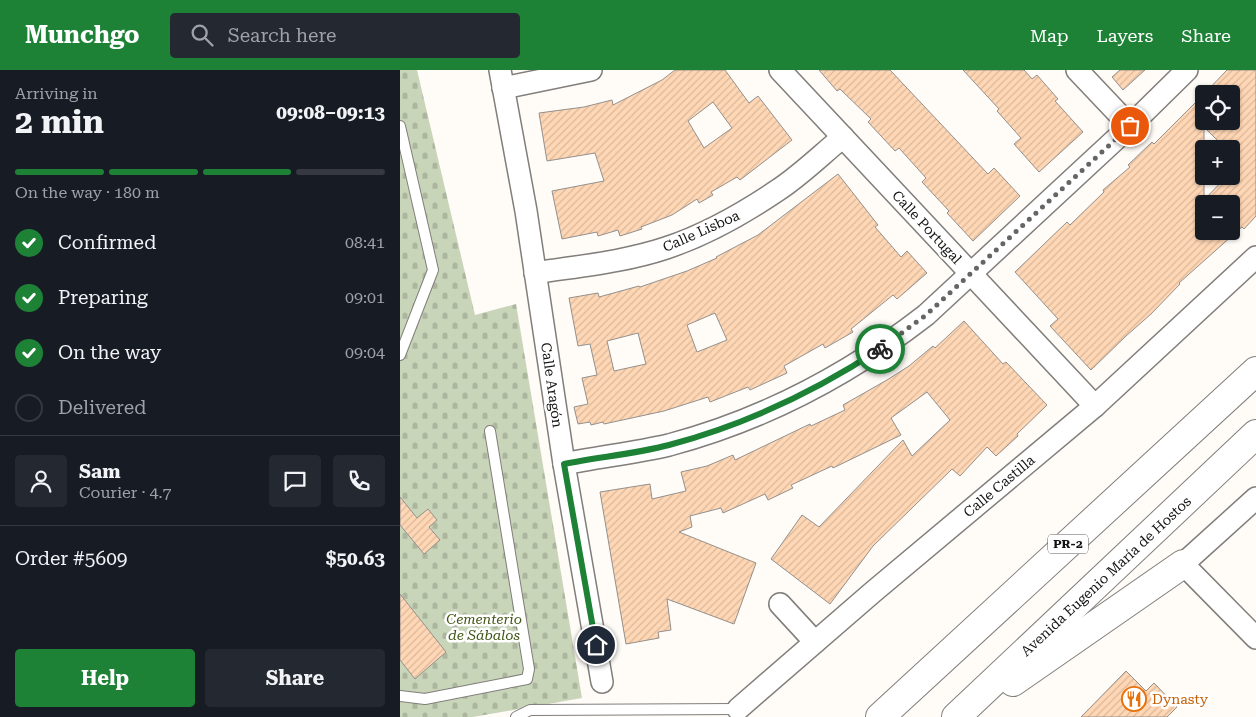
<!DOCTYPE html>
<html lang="en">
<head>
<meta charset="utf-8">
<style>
	:root { --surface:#171b24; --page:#242831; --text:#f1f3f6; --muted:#9ea1a6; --line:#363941; --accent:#1d8236 }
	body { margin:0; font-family:"Roboto Serif",serif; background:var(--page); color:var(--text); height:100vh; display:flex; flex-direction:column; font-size:19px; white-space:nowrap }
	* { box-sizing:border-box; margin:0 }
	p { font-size:16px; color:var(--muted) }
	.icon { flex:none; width:28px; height:28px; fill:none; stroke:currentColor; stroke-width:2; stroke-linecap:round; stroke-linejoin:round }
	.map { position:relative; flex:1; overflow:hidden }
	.side { display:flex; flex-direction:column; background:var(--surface); width:400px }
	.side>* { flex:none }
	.fabs { position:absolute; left:795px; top:15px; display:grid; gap:10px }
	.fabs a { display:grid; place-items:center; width:45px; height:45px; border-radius:5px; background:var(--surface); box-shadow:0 1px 4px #0004; font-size:25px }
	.pin { position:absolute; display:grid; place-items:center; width:42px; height:42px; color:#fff; margin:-21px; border:2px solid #fff; border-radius:50%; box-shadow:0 1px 5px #0007 }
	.courier { position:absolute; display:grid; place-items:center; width:50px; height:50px; margin:-25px; border:4px solid #1d8236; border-radius:50%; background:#fff; color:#222; box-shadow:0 1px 6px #0007 }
	.head em { font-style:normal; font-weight:700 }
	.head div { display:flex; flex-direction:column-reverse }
	.head { display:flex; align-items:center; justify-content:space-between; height:85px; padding:0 15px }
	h1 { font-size:32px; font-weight:700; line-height:38px }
	.bar { display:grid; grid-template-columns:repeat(4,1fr); gap:8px 5px; align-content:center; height:60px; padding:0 15px }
	.bar i { height:6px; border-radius:4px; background:var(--line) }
	.bar .active { background:var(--accent) }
	.bar p { grid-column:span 4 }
	.line { display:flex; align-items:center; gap:12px; padding:0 15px; border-top:1px solid var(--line) }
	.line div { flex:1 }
	.round { display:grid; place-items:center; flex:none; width:52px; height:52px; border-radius:5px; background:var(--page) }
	ol { padding:0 15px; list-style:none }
	li { display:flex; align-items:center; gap:15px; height:55px }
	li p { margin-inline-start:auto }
	li .icon { padding:5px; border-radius:50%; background:var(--accent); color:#fff; stroke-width:4 }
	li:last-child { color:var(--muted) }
	li i { width:28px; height:28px; border:2px solid var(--line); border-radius:50% }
	.cta { display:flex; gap:10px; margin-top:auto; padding:10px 15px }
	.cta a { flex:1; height:58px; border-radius:5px; background:var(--accent); color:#fff; font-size:20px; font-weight:700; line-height:58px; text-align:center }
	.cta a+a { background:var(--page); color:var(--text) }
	header { display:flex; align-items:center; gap:30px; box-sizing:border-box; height:70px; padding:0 25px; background:var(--accent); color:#fff }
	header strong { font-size:24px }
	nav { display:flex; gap:28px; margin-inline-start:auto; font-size:18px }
	.search { width:350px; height:45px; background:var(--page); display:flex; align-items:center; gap:12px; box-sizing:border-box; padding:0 18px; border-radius:5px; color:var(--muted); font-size:19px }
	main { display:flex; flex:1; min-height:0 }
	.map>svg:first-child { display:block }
	.cemetery { fill:url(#cemetery-stones) }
	.building { fill:url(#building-hatch); stroke:#94908d; fill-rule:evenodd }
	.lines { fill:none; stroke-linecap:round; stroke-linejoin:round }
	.service-casing { stroke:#817e7b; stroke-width:12 }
	.minor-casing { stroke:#817e7b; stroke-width:24 }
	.trunk-casing { stroke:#817e7b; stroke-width:30 }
	.service { stroke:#fff; stroke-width:10 }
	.minor { stroke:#fff; stroke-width:21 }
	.trunk { stroke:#fff; stroke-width:28 }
	.done { stroke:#676563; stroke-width:5; stroke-dasharray:0 9 }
	.route { stroke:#1d8236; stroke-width:6 }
	.labels { text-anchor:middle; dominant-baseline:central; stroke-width:5; stroke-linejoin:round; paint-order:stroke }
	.shield { fill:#fff; stroke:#5b5a5a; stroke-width:1 }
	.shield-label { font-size:12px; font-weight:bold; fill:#151413 }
	.street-label { font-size:14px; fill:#151413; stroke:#fff }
	.park-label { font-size:14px; font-style:italic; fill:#415616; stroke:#fff }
	.food-label { font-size:14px; fill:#c56008; stroke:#fff; text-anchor:start }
</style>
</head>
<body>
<header>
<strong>Munchgo</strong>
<div class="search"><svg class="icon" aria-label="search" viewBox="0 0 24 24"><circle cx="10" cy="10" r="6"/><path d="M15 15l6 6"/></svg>Search here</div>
<nav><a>Map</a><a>Layers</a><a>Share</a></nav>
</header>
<main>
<section class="side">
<div class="head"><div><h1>2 min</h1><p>Arriving in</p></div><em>09:08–09:13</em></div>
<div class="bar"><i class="active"></i><i class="active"></i><i class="active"></i><i></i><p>On the way · 180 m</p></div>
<ol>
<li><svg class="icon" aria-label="check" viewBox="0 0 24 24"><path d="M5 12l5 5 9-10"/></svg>Confirmed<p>08:41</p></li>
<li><svg class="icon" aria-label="check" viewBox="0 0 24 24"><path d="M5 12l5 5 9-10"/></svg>Preparing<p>09:01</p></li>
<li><svg class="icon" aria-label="check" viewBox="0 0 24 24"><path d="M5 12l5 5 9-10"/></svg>On the way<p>09:04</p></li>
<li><i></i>Delivered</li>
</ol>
<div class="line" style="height:90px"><a class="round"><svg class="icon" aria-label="person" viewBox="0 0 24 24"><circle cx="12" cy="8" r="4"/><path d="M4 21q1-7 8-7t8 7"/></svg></a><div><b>Sam</b><p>Courier · 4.7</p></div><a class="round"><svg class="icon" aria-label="chat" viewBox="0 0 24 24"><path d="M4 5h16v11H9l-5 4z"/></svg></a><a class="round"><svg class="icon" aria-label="phone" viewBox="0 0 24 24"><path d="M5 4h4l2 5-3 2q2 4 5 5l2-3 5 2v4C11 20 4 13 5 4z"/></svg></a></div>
<div class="line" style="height:65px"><div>Order #5609</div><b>$50.63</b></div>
<div class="cta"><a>Help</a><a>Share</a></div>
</section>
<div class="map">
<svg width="856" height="647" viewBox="0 0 856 647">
	<defs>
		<pattern id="cemetery-stones" width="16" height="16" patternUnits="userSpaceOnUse" patternTransform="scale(1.25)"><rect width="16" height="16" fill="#c9d5b9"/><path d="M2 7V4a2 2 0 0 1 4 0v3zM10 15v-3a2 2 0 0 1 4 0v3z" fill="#acb69e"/></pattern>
		<pattern id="building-hatch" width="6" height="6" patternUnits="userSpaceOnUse" patternTransform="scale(1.25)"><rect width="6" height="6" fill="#ffd7b5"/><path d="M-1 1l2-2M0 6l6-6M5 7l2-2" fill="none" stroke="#dab89b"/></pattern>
	</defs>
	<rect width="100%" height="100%" fill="#fffbf7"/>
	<polygon class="cemetery" points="0,0 17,0 75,245 116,234 182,628 73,647 0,647"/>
	<g class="building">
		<path d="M275 0H325L349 33 358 26 392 70 340 110 337 107 311 122 313 125 299 133 297 129 272 145 241 157 242 159 220 166 218 160 198 166 197 162 162 169 152 121 204 111 195 83 147 91 139 43 184 37 212 30 213 35 262 10ZM313 32 332 58 304 78 288 51Z"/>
		<polygon points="419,0 490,0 588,104 594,98 620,126 573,171 547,143 549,141 522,112 526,108 499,78 495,81 468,52 471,49 440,19 437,21"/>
		<polygon points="563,0 624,0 632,9 637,5 658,29 655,31 683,62 639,102 614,74 621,68 597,41 599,39"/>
		<polygon points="720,0 745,0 723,20 712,7"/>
		<path d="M827 0H856V146L844 159 842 157 779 213 780 214 751 244 726 266 691 300 650 256 658 249 615 202 667 152 670 155 704 122 703 120 730 97 728 95 752 72 754 74 804 24V51H831V24H804ZM804 57 826 79H831V84L840 93 831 102V106H827L804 130ZM804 134H831V161H804Z"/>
		<path d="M438 104 478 155 475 157 501 187 507 181 527 203 497 229 493 225 451 259 453 262 425 278 423 274 384 296 387 303 350 320 348 317 310 332 308 327 264 341 204 354 203 352 191 355 190 352 178 354 174 337 188 334 182 308 197 305 190 274 178 276 169 228 198 223 199 227 239 216 240 217 287 201 317 188 316 187 358 165ZM315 243 327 270 297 282 287 255ZM238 263 246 294 214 301 207 271Z"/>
		<polygon points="564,251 603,294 606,292 647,335 617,364 618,366 596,386 587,377 560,406 552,399 473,476 430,534 371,489 402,445 419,457 503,370 512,386 550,350 527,322 491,348 501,365 433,398 432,396 391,415 393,418 368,430 365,424 323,443 321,438 290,446 292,457 279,462 356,493 334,554 267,529 271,560 258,562 259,568 226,574 200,422 250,414 252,429 286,421 281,402 307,396 333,385 335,390 410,354 411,356 445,340 443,335 487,310 509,296 533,276 535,278"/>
		<polygon points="0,427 17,448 28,439 37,450 29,457 40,470 24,484 0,455"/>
		<polygon points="0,524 46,582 15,609 0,590"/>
		<polygon points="726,601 746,621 754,613 777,637 767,647 681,647"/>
	</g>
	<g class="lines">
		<defs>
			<g id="service">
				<polyline points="0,56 33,200 0,285"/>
				<polyline points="0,626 25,629 127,609 129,599 90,361"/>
				<polyline points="116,647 130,640 338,639"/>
			</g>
			<g id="minor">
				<polyline points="100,0 126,141 164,394 202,612"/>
				<polyline points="380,0 695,336"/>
				<polyline points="677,0 730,56"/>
				<polyline points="103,18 191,0"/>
				<path d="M135 203C179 196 224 192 266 178 305 165 344 143 378 120 401 105 422 84 443 67"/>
				<path d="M164 394C198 387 235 383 269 375 363 350 450 304 526 245L730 56 787 0"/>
				<polyline points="856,428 783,494 856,568"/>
				<polyline points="380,534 415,572"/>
				<polyline points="338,639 473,522 695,336 856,187"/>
			</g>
			<g id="trunk">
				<polyline points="613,612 783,494"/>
				<polyline points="480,647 856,301"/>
				<polyline points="556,647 856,364"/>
			</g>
		</defs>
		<use href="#service" class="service-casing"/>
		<use href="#minor" class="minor-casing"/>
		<use href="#trunk" class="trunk-casing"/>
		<use href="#service" class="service"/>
		<use href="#minor" class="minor"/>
		<use href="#trunk" class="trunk"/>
	</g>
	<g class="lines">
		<polyline class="done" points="480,279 526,245 730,56"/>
		<path class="route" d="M196 575 164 394C198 387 235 384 269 375 344 355 416 321 480 279"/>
	</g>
	<defs>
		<symbol id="restaurant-ring" viewBox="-11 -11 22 22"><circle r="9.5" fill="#fff" stroke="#e8710a" stroke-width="1.5"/><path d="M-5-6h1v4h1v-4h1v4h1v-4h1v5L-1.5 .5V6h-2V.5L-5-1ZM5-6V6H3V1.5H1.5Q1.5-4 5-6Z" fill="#e8710a"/></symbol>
	</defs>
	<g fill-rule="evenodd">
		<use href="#restaurant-ring" x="720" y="615" width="28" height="28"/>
	</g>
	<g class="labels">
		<rect class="shield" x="648" y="464.5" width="40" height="19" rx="4"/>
		<g class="shield-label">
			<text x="668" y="474">PR-2</text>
		</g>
		<g class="street-label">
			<text transform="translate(527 157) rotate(47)">Calle Portugal</text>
			<text transform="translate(301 161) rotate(-24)">Calle Lisboa</text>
			<text transform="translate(152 315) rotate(82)">Calle Aragón</text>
			<text transform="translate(599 416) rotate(-40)">Calle Castilla</text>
			<text transform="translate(706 506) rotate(-43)">Avenida Eugenio María de Hostos</text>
		</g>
		<g class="park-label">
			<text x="84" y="549">Cementerio<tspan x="84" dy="16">de Sábalos</tspan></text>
		</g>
		<g class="food-label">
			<text x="752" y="629">Dynasty</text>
		</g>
	</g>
</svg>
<div class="fabs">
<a><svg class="icon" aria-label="locate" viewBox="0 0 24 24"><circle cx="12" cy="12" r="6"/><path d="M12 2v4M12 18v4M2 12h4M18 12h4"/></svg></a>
<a>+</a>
<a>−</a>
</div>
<div class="pin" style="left:730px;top:56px;background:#ea580c"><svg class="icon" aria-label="bag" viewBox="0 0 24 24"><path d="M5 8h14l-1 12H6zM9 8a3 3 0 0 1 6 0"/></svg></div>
<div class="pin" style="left:196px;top:575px;background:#1f2937"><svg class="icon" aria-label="home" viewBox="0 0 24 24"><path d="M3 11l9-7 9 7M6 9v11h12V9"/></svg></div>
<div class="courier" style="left:480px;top:279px"><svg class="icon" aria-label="bike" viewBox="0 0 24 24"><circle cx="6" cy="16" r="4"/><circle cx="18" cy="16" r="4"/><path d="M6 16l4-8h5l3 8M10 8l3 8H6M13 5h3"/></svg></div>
</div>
</main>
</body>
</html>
